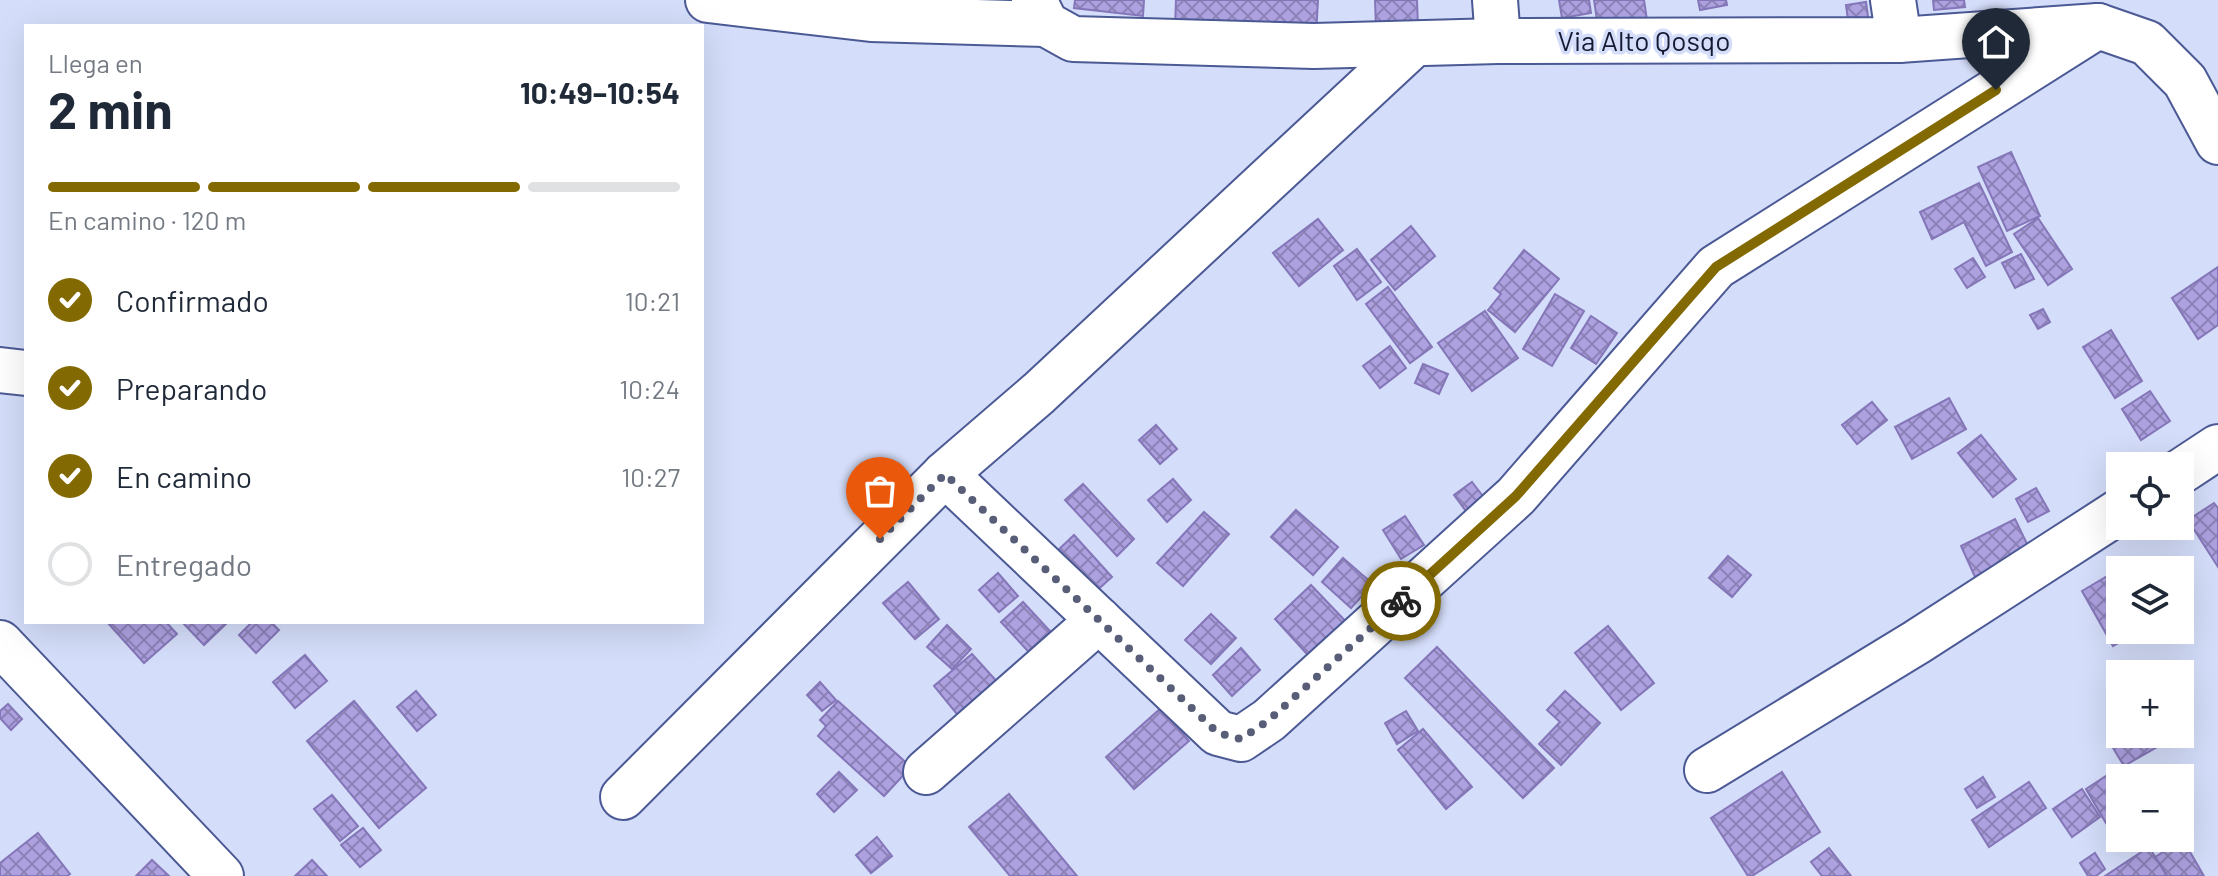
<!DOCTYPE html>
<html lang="es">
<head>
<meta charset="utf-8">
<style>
	:root { --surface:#fff; --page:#f6f6f7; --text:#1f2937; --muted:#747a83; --line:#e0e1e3; --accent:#826902 }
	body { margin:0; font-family:Barlow,sans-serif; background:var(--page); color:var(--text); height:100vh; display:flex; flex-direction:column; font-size:30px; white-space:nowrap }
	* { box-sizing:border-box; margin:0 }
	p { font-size:26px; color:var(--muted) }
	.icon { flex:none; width:44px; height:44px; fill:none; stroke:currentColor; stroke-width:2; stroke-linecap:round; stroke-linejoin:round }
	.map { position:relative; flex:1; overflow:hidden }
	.details { position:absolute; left:24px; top:24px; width:680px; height:600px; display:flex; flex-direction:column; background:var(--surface); border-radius:0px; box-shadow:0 8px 32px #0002 }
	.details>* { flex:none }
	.fabs { position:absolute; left:2106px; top:452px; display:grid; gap:16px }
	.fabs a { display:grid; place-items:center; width:88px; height:88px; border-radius:0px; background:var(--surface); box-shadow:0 8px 32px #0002; font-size:40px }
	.pin { position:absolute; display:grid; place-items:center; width:68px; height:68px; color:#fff; margin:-82px -34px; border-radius:50% 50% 50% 0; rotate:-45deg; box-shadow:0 0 8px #0007 }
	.pin .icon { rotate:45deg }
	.courier { position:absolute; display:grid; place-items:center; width:80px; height:80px; margin:-40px; border:6px solid #826902; border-radius:50%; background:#fff; color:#222; box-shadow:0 2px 10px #0007 }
	.overview em { font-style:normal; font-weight:700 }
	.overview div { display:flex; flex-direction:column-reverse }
	.overview { display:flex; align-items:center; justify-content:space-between; height:136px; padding:0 24px }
	h1 { font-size:52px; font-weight:700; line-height:60px }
	.bar { display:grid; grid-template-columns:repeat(4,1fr); gap:12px 8px; align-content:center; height:96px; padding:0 24px }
	.bar i { height:10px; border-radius:6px; background:var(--line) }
	.bar .on { background:var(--accent) }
	.bar p { grid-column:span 4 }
	ol { padding:0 24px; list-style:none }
	li { display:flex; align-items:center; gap:24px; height:88px }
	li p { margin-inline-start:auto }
	li .icon { padding:8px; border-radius:50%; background:var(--accent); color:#fff; stroke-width:4 }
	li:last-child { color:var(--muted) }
	li i { width:44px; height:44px; border:4px solid var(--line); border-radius:50% }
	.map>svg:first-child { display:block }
	.building { fill:url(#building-cross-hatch); stroke:#8476b8; stroke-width:2 }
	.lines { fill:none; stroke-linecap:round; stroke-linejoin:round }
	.minor-casing { stroke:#4b5995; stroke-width:48 }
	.minor { stroke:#fff; stroke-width:44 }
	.done { stroke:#585e78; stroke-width:8; stroke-dasharray:0 14.4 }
	.route { stroke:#826902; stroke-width:10 }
	.labels { text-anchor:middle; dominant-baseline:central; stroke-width:7; stroke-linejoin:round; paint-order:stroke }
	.street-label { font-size:28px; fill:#151a33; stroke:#d4ddf9 }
</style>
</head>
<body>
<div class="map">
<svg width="2218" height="876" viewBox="0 0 2218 876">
	<defs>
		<pattern id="building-cross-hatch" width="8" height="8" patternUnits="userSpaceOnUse" patternTransform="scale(2)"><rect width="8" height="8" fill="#ada1e0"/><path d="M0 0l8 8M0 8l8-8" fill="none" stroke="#8c82b6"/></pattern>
	</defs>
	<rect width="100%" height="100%" fill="#d4ddf9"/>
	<g class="building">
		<polygon points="1075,0 1144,0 1143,16 1074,8"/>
		<polygon points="1176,0 1318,0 1316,35 1175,28"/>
		<polygon points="1375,0 1417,0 1418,28 1376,29"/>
		<polygon points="1559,0 1589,0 1591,13 1562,18"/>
		<polygon points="1594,0 1644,0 1647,20 1598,27"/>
		<polygon points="1698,0 1726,0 1727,5 1700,10"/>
		<polygon points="1933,0 1964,0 1965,7 1934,10"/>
		<polygon points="1866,2 1869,24 1849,27 1846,5"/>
		<polygon points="2011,152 2040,216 2007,231 1978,167"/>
		<polygon points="1979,183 2012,252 1986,266 1964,222 1932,239 1920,212"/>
		<polygon points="2038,218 2072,269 2048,285 2014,234"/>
		<polygon points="1318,219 1343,250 1299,286 1273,253"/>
		<polygon points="1411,226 1435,256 1395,290 1371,260"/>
		<polygon points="1357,249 1381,282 1357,300 1334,266"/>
		<polygon points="1524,250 1559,279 1515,332 1488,310 1501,294 1494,288"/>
		<polygon points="2021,254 2034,279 2015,288 2002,263"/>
		<polygon points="1973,258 1985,277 1967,288 1955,269"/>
		<polygon points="2218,267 2218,325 2198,339 2172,298"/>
		<polygon points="1388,287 1432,347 1410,363 1366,304"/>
		<polygon points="1555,294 1584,311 1552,366 1523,349"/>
		<polygon points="2043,309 2050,322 2038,329 2030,315"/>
		<polygon points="1485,311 1518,358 1472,391 1438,343"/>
		<polygon points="1591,316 1617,333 1596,364 1571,348"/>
		<polygon points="2111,330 2142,381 2115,398 2083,347"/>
		<polygon points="1390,346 1406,368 1380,388 1363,366"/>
		<polygon points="1423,364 1448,374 1439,394 1415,383"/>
		<polygon points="2150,391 2170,421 2141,440 2122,409"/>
		<polygon points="1949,398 1966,429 1912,459 1895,427"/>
		<polygon points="1872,402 1887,420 1857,444 1842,425"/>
		<polygon points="1156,425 1177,449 1160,464 1139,440"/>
		<polygon points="1981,435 2016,479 1993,497 1958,453"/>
		<polygon points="1173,479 1191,500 1167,522 1148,500"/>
		<polygon points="1472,482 1489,504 1471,518 1454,495"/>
		<polygon points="1083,484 1134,539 1117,556 1065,500"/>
		<polygon points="2036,488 2049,511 2028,522 2016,499"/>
		<polygon points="2214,503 2218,508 2218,567 2188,520"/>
		<polygon points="1296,510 1338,547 1313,575 1271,537"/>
		<polygon points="1204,512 1229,534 1183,586 1157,563"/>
		<polygon points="1405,516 1424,545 1401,559 1383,530"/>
		<polygon points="2015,519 2030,550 1975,577 1961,546"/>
		<polygon points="1074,535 1112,577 1094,593 1057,551"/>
		<polygon points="1728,556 1751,575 1732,597 1709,578"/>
		<polygon points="1343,558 1373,584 1351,608 1322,582"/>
		<polygon points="2131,562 2135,570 2120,570 2120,630 2140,630 2113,646 2082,591"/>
		<polygon points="998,573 1018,596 999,612 979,590"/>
		<polygon points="908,582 939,619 915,639 883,603"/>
		<polygon points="1311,585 1354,630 1317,665 1275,619"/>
		<polygon points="1023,602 1061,643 1039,663 1001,622"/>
		<polygon points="1211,614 1236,638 1211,664 1185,640"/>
		<polygon points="107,622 166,622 177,634 144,663"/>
		<polygon points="182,622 228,622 204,645"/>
		<polygon points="252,622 271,622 279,630 256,653 239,635"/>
		<polygon points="947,625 971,649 952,669 927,647"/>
		<polygon points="1608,626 1654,683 1621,710 1575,653"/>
		<polygon points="1437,647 1554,768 1523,798 1405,678"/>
		<polygon points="1241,648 1260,670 1232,696 1213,675"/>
		<polygon points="972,654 1000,685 961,719 934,686"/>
		<polygon points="305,655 327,681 295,708 273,682"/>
		<polygon points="820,682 836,700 822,711 807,695"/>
		<polygon points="416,691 436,715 417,731 397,707"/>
		<polygon points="1565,691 1600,723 1561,765 1539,744 1560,722 1547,710"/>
		<polygon points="354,701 426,788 379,828 307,741"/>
		<polygon points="838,701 911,767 884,796 818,736 826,726 820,720"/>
		<polygon points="8,704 22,719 11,730 0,718 0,711"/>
		<polygon points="1161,708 1189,741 1134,789 1106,757"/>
		<polygon points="1406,711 1418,731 1397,744 1385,723"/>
		<polygon points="1423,729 1472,787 1446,809 1398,750"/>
		<polygon points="2120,730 2120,734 2150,734 2157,747 2124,766 2107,738"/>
		<polygon points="839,772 857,790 834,812 817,794"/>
		<polygon points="1782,772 1820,832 1752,876 1748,876 1711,818"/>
		<polygon points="2106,776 2120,799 2120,814 2106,823 2086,789"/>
		<polygon points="1983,777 1995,797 1977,808 1965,789"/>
		<polygon points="2029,782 2046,808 1989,847 1972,820"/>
		<polygon points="2082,789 2100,817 2072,837 2053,809"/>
		<polygon points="1009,794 1077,876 1010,876 969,827"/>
		<polygon points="332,795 358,826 340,841 314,809"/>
		<polygon points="363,828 381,850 360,867 341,845"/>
		<polygon points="38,833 70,874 67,876 0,876 0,863"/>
		<polygon points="877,837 892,856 871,873 856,855"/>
		<polygon points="2183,840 2204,876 2167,876 2155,857"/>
		<polygon points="2149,847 2167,876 2105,876"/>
		<polygon points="1829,848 1851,876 1822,876 1811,862"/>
		<polygon points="2095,853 2105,869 2096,876 2088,876 2080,863"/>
		<polygon points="152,860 169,876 136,876"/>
		<polygon points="312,860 327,876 295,876"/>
	</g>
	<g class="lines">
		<defs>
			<g id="minor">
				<polyline points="708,0 871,19 1046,24"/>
				<polyline points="1034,0 1046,24 1073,39 1314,46 1498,41 1899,40 2098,26 2147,43 2185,81 2218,142"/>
				<polyline points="1495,0 1498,41"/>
				<polyline points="1893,0 1899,40"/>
				<polyline points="0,370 26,373"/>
				<polyline points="2180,472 2218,447"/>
				<polyline points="945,474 1218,733 1241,739 1269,720 1516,496 1716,267 2098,26"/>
				<polyline points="0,643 221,876"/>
				<polyline points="1707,770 1917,642 2120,511"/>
				<polyline points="926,772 1099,620"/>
				<polyline points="623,797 945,474 1039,393 1414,44"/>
			</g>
		</defs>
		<use href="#minor" class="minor-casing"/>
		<use href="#minor" class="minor"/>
	</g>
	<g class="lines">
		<polyline class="done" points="880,539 945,474 1218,733 1241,739 1269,720 1401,601"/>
		<polyline class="route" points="1401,601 1516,496 1716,267 1996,90"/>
	</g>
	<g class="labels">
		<g class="street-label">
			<text x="1644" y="40">Via Alto Qosqo</text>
		</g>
	</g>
</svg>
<div class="fabs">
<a><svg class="icon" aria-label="locate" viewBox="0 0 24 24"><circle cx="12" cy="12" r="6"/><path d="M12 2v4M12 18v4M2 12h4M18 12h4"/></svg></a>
<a><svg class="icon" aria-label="layers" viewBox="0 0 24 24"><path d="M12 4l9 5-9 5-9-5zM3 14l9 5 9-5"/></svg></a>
<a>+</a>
<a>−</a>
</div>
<div class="pin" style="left:880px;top:539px;background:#ea580c"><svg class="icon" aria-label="bag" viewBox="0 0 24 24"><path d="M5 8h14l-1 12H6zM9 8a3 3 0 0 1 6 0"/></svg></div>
<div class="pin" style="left:1996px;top:90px;background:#1f2937"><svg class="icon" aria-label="home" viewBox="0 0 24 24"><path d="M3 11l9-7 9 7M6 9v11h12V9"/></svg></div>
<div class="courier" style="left:1401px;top:601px"><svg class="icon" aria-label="bike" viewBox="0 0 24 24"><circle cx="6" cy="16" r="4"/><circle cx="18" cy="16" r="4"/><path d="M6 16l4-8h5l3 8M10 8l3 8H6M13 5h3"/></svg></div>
<section class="details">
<div class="overview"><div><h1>2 min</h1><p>Llega en</p></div><em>10:49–10:54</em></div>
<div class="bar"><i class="on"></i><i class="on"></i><i class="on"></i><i></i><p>En camino · 120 m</p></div>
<ol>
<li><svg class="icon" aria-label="check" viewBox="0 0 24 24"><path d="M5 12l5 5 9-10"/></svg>Confirmado<p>10:21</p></li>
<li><svg class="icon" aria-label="check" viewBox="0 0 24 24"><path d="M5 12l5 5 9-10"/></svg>Preparando<p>10:24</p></li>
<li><svg class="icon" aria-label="check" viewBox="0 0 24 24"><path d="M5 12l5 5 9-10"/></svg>En camino<p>10:27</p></li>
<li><i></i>Entregado</li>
</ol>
</section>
</div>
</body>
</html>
